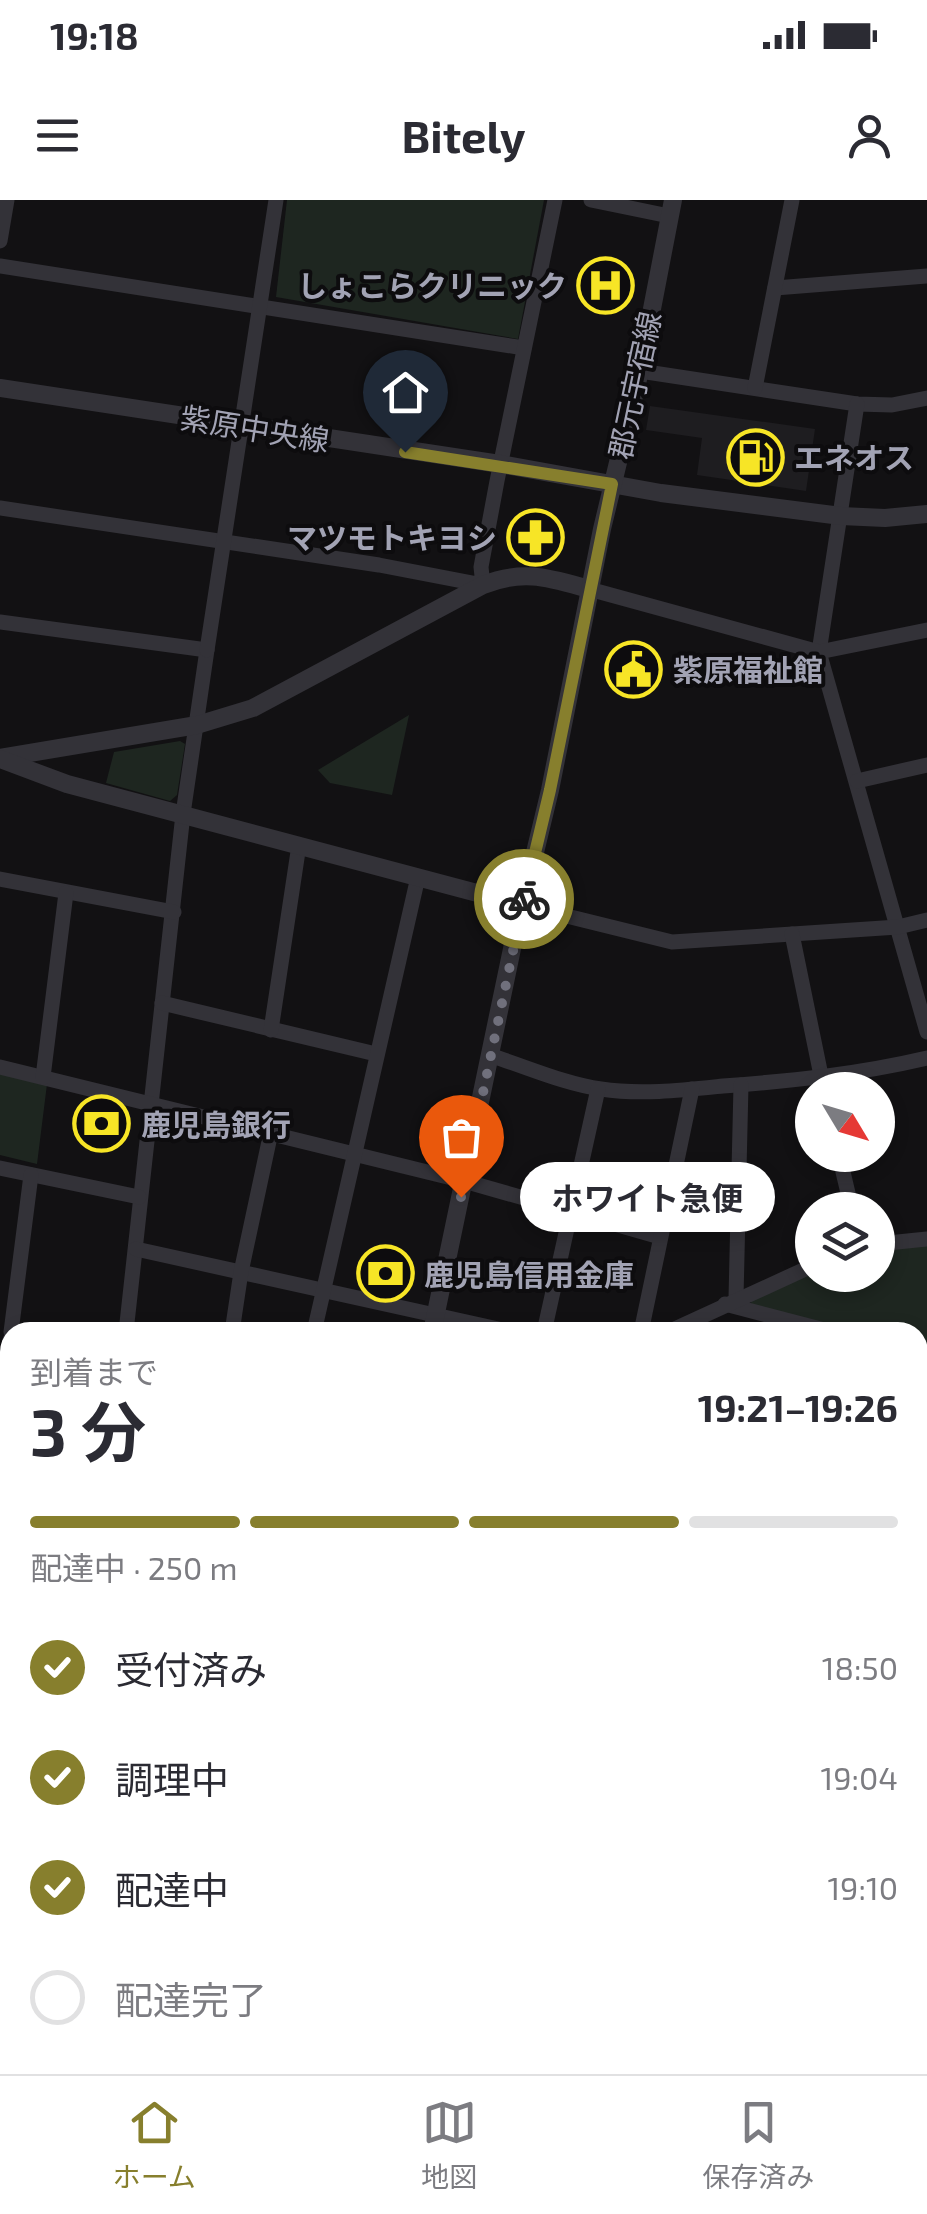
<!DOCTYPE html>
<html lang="ja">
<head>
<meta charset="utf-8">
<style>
	:root { --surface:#fff; --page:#f2f2f3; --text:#2b2b33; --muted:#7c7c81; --line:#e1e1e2; --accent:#877f2d }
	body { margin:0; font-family:"Exo 2","Noto Sans JP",sans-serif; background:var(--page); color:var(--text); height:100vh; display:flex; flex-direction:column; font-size:38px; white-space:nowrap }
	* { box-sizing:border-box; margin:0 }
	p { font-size:32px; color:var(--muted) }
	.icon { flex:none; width:55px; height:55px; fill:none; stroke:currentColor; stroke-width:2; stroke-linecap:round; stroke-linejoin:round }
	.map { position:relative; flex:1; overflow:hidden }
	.sheet { position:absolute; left:0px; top:1122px; width:928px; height:752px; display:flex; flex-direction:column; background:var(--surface); border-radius:30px 30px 0 0; box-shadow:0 5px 15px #0003 }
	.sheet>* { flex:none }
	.needle { width:65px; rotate:128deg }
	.tools { position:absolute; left:795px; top:872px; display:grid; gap:20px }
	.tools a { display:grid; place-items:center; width:100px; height:100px; border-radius:50%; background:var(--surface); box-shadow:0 5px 15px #0003; font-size:50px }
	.pin { position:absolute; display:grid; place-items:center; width:85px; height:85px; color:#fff; margin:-102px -42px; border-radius:50% 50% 50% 0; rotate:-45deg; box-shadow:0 0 10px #0007 }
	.pin .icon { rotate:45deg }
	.courier { position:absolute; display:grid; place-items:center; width:100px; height:100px; margin:-50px; border:8px solid #877f2d; border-radius:50%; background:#fff; color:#222; box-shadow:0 2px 12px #0007 }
	.bubble { position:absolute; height:70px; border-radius:35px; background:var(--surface); box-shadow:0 5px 15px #0003; font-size:32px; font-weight:700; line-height:70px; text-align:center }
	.summary em { font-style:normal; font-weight:700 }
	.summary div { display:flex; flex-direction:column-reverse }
	.summary { display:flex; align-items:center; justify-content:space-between; height:170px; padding:0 30px }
	h1 { font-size:65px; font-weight:700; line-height:75px }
	.bar { display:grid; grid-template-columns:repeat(4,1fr); gap:15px 10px; align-content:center; height:120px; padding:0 30px }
	.bar i { height:12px; border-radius:8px; background:var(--line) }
	.bar .current { background:var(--accent) }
	.bar p { grid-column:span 4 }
	ol { padding:0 30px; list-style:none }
	li { display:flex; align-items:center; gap:30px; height:110px }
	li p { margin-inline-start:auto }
	li .icon { padding:10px; border-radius:50%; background:var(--accent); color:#fff; stroke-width:4 }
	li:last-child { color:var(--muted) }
	li i { width:55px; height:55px; border:5px solid var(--line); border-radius:50% }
	.status { display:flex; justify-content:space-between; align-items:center; height:70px; padding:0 50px; background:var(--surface); direction:ltr }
	.status svg { height:28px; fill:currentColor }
	header { display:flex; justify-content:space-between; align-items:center; height:130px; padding:0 30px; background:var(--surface); font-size:45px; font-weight:700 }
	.tab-bar { display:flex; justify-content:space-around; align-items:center; height:140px; border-top:2px solid var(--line); background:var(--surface); font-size:28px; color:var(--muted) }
	.tab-bar a { display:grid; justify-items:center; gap:5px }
	.tab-bar .current { color:var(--accent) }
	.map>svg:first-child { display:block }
	.built { fill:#1e1d20 }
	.green { fill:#1e2620 }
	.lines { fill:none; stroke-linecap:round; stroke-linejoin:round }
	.path { stroke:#38393f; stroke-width:2.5; stroke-dasharray:5 8; stroke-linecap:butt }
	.service { stroke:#333238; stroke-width:8 }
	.minor { stroke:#333238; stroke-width:15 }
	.tertiary { stroke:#333238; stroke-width:18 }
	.done { stroke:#70707c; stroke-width:10; stroke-dasharray:0 18 }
	.route { stroke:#877f2d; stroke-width:12 }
	.labels { text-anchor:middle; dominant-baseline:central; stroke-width:8; stroke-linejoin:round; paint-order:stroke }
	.poi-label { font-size:30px; font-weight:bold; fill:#a2a3b4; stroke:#0d0c0e; text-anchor:start }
	.street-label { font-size:30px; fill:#a2a3b4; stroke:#0d0c0e }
</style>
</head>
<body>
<div class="status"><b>19:18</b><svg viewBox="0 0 49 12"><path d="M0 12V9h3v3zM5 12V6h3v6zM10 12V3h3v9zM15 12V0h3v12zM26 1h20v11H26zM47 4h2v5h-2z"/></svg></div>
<header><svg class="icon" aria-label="menu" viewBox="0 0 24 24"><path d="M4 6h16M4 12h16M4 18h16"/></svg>Bitely<svg class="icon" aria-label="person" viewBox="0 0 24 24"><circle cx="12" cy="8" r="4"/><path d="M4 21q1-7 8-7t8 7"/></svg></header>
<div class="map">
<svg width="927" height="1874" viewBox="0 0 927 1874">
	<rect width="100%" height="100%" fill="#121113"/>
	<g class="built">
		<polygon points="650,206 815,229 806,291 697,275 702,238 646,230"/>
		<polygon points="387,1865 655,1865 656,1874 386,1874"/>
	</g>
	<g class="green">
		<polygon points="287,0 544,0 518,139 276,97"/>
		<polygon points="409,515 392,595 330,583 318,570"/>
		<polygon points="180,541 185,544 177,595 170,601 106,583 114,552"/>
		<polygon points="0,874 47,884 37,964 0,955"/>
		<polygon points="927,1043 927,1159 918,1154 918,1132 853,1132 752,1106 750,1099 812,1072 812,1075 878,1075 878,1049"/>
	</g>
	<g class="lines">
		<polyline class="path" points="98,1865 122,1874"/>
		<polyline class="service" points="0,1836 10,1825"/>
		<g class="minor">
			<polyline points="591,0 669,16"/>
			<polyline points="0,41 7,0"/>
			<polyline points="0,66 524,148"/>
			<polyline points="775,88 927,76"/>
			<polyline points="640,171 857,204 892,205 927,198"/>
			<polyline points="755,188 792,0"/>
			<polyline points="857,204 819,452 927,832"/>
			<polyline points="0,308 379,365 483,385 481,367 497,281 555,0"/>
			<polyline points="589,389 819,452 927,430"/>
			<polyline points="0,422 207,450 183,614 126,1132"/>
			<polyline points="207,450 276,0"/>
			<polyline points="857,581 927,565"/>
			<polyline points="0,679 174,712"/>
			<polyline points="522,705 672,742 898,727 927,720"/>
			<polyline points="792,734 824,890"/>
			<polyline points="162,803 376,854"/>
			<polyline points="271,830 299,645"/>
			<path d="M492 856C527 867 565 884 601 889 641 895 684 890 723 886 792 881 859 874 927 858"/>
			<polyline points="0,867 464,981 660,1037"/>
			<polyline points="43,877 66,693"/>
			<polyline points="839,955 852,1010"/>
			<polyline points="0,968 139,997"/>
			<polyline points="878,1044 927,1039"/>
			<polyline points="136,1049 512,1132"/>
			<polyline points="736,1098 741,885"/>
			<polyline points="725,1104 832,1132"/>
			<polyline points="11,1132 31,975"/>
			<polyline points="232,1132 241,1072 271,932"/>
			<polyline points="314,1132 418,677"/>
			<polyline points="544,1132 598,889"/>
			<polyline points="641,1132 692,889"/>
			<polyline points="668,1132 812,1066"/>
			<polyline points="918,1162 927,1167"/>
			<polyline points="6,1170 10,1140"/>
			<polyline points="0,1262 10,1264"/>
			<polyline points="918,1358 927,1360"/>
			<polyline points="0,1361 10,1363"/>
			<polyline points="918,1454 927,1458"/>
			<polyline points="0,1722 10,1718"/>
			<polyline points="918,1738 927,1732"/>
			<polyline points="0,1860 10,1856"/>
			<polyline points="180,1865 224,1865"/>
			<polyline points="730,1874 736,1865"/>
		</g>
		<g class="tertiary">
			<polyline points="0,188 500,264 661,293 841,316 885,318 927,314"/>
			<path d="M0 558 197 525 253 508 483 385C524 369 549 378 589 389"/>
			<polyline points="0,559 67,584 522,705"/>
			<polyline points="432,1132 513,744 550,590 602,329 640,171 673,0"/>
			<polyline points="918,1414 927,1415"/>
			<polyline points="0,1421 10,1419"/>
			<polyline points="282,1874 290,1865"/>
		</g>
	</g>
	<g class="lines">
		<polyline class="done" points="461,997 524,699"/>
		<polyline class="route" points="405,252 612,284 550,590 524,699"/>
	</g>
	<defs>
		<symbol id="hospital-ring" viewBox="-11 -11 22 22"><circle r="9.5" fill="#0d0c0e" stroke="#f7e526" stroke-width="1.5"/><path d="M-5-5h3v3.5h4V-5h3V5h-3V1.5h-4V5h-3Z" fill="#f7e526"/></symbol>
		<symbol id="fuel-ring" viewBox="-11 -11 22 22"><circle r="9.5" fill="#0d0c0e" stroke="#f7e526" stroke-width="1.5"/><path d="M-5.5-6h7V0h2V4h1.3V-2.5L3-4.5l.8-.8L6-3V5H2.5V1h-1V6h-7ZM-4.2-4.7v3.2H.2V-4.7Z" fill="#f7e526"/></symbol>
		<symbol id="pharmacy-ring" viewBox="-11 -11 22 22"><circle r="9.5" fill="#0d0c0e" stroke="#f7e526" stroke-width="1.5"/><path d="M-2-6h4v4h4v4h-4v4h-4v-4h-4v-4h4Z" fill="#f7e526"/></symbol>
		<symbol id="civic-ring" viewBox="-11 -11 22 22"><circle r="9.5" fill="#0d0c0e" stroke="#f7e526" stroke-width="1.5"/><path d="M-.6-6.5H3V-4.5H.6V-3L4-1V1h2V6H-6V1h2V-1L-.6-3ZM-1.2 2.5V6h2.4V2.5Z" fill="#f7e526"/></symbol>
		<symbol id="bank-ring" viewBox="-11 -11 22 22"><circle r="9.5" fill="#0d0c0e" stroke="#f7e526" stroke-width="1.5"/><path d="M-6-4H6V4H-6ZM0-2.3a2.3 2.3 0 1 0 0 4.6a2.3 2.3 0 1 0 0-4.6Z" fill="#f7e526"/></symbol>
	</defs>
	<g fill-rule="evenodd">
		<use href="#hospital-ring" x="574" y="54" width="63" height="63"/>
		<use href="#fuel-ring" x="724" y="226" width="63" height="63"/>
		<use href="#pharmacy-ring" x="504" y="306" width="63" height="63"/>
		<use href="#civic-ring" x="602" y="438" width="63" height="63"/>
		<use href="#bank-ring" x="70" y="892" width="63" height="63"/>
		<use href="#bank-ring" x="354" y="1042" width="63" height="63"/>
	</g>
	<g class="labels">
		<g class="poi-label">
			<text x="567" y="85" text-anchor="end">しょこらクリニック</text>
			<text x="794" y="257">エネオス</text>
			<text x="497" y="337" text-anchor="end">マツモトキヨシ</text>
			<text x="673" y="469">紫原福祉館</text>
			<text x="141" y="924">鹿児島銀行</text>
			<text x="424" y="1074">鹿児島信用金庫</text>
		</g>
		<g class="street-label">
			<text transform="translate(634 185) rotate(-78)">郡元宇宿線</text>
			<text transform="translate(255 228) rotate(9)">紫原中央線</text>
		</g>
	</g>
</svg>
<div class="tools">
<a><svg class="needle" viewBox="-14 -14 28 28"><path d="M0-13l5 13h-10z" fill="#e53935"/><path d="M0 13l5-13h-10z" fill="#7c7c81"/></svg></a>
<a><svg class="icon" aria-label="layers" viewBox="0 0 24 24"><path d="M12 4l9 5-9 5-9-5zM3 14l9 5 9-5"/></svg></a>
</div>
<div class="pin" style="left:461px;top:997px;background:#ea580c"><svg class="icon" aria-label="bag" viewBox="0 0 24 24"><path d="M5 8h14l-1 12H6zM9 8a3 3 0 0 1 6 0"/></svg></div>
<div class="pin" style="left:405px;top:252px;background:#1f2937"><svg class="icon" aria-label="home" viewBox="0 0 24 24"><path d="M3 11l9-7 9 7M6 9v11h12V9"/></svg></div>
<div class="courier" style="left:524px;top:699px"><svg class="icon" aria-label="bike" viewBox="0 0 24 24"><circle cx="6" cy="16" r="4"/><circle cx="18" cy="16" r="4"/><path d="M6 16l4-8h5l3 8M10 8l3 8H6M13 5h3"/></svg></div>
<div class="bubble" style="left:520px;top:962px;width:255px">ホワイト急便</div>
<section class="sheet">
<div class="summary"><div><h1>3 分</h1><p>到着まで</p></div><em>19:21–19:26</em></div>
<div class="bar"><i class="current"></i><i class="current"></i><i class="current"></i><i></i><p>配達中 · 250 m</p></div>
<ol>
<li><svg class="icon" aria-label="check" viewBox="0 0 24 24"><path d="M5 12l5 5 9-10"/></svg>受付済み<p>18:50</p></li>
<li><svg class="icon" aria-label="check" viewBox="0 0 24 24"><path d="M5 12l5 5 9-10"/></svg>調理中<p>19:04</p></li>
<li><svg class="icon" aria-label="check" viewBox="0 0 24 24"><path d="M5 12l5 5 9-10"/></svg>配達中<p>19:10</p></li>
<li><i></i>配達完了</li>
</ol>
</section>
</div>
<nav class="tab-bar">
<a class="current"><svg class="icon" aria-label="home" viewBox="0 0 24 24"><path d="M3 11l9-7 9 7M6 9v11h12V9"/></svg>ホーム</a>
<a><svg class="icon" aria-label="map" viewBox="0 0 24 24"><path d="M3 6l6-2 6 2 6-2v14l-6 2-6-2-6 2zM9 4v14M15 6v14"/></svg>地図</a>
<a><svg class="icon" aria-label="saved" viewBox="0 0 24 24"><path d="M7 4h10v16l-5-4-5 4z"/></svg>保存済み</a>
</nav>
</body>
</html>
